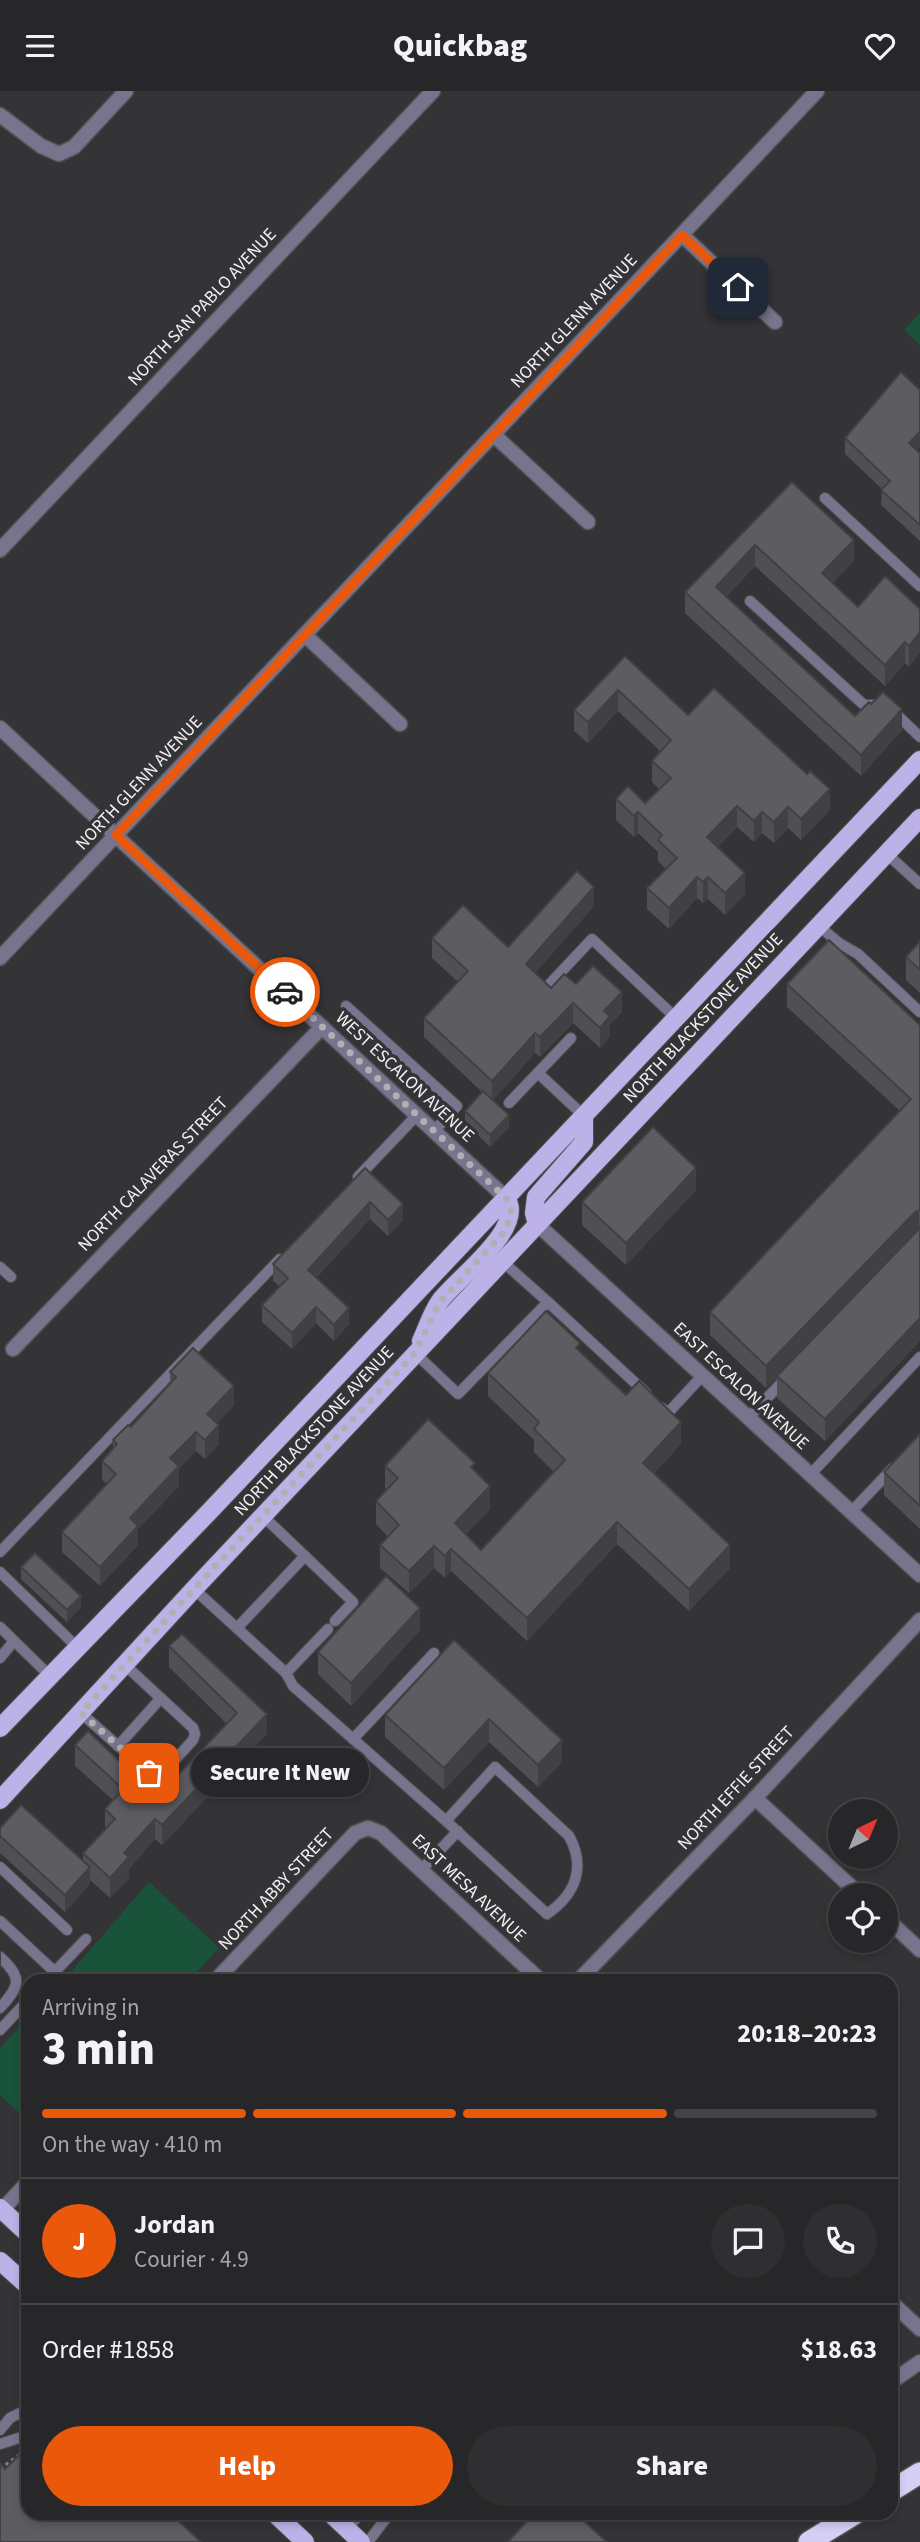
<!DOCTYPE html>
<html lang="en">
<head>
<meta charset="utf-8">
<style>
	:root { --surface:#272729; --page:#2f2f31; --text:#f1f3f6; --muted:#a4a5a8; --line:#434446; --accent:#ea580c }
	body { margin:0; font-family:"Source Sans 3",sans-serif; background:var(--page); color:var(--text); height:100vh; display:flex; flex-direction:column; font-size:26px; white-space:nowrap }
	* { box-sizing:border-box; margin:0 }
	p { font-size:23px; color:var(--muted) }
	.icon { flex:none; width:38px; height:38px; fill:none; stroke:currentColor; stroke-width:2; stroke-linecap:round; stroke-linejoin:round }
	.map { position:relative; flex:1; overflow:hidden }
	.panel { position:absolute; left:21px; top:1883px; width:877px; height:546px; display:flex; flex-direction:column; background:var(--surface); border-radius:21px; box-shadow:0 4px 10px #0003,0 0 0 2px var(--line) }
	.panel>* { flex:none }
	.needle { width:46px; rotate:43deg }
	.tools { position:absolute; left:828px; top:1708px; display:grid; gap:14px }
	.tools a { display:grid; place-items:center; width:70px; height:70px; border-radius:50%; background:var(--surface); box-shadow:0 4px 10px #0003,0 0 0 2px var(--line); font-size:35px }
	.pin { position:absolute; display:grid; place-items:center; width:60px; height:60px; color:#fff; margin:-30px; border-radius:14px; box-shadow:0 4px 10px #0006 }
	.courier { position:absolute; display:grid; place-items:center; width:70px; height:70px; margin:-35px; border:5px solid #ea580c; border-radius:50%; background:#fff; color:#222; box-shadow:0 2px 9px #0007 }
	.bubble { position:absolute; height:49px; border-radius:24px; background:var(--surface); box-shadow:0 4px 10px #0003,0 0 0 2px var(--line); font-size:23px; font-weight:800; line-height:49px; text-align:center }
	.overview em { font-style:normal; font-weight:800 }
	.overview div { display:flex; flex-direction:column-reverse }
	.overview { display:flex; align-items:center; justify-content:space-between; height:119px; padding:0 21px }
	h1 { font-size:46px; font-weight:800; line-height:52px }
	.bar { display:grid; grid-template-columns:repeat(4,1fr); gap:10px 7px; align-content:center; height:84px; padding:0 21px }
	.bar i { height:9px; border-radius:5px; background:var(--line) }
	.bar .on { background:var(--accent) }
	.bar p { grid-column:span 4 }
	.line { display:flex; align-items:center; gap:18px; padding:0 21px; border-top:2px solid var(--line) }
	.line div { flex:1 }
	.round { display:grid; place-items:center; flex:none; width:74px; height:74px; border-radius:37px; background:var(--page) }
	.cta { display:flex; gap:14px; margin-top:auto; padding:14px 21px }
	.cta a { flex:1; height:80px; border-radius:42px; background:var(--accent); color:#fff; font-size:28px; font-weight:800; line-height:80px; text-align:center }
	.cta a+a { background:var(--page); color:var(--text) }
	header { display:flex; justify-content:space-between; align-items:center; height:91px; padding:0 21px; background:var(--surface); font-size:32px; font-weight:800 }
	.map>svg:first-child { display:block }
	.green { fill:#19533a }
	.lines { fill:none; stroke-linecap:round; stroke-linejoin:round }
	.service-casing { stroke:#525255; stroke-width:12 }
	.minor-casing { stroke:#525255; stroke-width:17 }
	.primary-casing { stroke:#525255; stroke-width:20 }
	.motorway-casing { stroke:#525255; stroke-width:24 }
	.path { stroke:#7f7f82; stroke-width:3.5; stroke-dasharray:3.5 3.5; stroke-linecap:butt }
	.service { stroke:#78748d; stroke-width:10 }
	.minor { stroke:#78748d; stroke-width:14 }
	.primary { stroke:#bcb2e7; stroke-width:18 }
	.motorway { stroke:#d6cff5; stroke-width:21 }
	.wall { fill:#504f53 }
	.shaded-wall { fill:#414043 }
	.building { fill:#5d5c60; stroke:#414043; stroke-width:2 }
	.done { stroke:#b0b0b2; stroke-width:7; stroke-dasharray:0 12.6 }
	.route { stroke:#ea580c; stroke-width:9 }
	.labels { text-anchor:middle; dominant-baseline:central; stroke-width:7; stroke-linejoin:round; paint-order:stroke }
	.street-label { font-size:18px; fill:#f2f2f4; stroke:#343437 }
</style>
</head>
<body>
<header><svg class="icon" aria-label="menu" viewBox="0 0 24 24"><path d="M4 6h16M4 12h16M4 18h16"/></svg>Quickbag<svg class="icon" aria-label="heart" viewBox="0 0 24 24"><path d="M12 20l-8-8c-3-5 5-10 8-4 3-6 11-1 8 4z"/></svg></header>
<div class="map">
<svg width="920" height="2451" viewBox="0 0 920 2451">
	<rect width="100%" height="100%" fill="#343437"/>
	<g class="green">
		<polygon points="920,222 920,254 904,239"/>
		<polygon points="149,1791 219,1857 188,1890 63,1890"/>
		<polygon points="28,1927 28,2030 0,2004 0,1957"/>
	</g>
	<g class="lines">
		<defs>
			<g id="service">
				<polyline points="825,407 920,495"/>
				<polyline points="750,510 864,614 876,614"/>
				<polyline points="893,620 920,646"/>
				<polyline points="887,763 920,793"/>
				<polyline points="819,835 839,852 858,863 920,921"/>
				<polyline points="545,898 592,848 677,928"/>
				<polyline points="346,915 457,1015 434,1040"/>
				<polyline points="538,982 584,1025"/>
				<polyline points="509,1012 571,947"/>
				<polyline points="358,1086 417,1024"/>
				<polyline points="502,1170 548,1211"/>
				<polyline points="0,1176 11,1186"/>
				<polyline points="415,1262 458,1303 548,1211 646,1302"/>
				<polyline points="662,1317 668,1322 702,1285"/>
				<polyline points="748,1327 786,1287"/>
				<polyline points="810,1384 920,1266"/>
				<polyline points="851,1421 893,1377"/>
				<polyline points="263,1425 353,1511 335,1530"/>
				<polyline points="0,1461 280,1168"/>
				<polyline points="0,1481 78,1557"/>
				<polyline points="194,1498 286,1582 328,1538"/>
				<polyline points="0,1536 50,1585"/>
				<polyline points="237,1537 305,1465"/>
				<polyline points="0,1567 14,1550"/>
				<path d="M286 1582 293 1595 446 1730 547 1823C576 1803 586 1776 569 1745L495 1676 446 1730"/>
				<polyline points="81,1622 149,1682 156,1685 163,1682 193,1649 195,1643 193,1637 125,1574"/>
				<polyline points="353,1648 434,1562"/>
				<polyline points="118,1655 161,1607"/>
				<polyline points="0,1776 67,1839"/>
				<polyline points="421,1779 458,1740"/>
				<polyline points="0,1830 55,1881"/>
				<path d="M0 1866C23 1887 20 1895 0 1917"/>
				<polyline points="46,1890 86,1848"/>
				<polyline points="0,1939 28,1909"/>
				<polyline points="0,2339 10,2327 28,2318"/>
				<polyline points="0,2353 28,2344"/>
				<polyline points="518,2422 521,2424"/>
				<polyline points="347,2438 361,2422"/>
				<polyline points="368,2451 390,2422"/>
			</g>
			<g id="minor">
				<polyline points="0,24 41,55 59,63 74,56 126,0"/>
				<polyline points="682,144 775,231"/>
				<polyline points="494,344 588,431"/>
				<polyline points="0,459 433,0"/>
				<polyline points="305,544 400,633"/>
				<polyline points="0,637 506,1107"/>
				<polyline points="0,867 817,0"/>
				<polyline points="537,1133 920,1484"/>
				<polyline points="13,1258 322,936"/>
				<polyline points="755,1707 860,1804"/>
				<polyline points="886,1827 920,1859"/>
				<polyline points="215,1890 355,1742 368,1737 381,1742 541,1890"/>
				<polyline points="578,1890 755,1707 920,1529"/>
				<polyline points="2,2119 28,2091"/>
				<polyline points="891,2211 920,2238"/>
				<polyline points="891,2291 920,2271"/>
			</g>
			<g id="primary">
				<polyline points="537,1133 534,1122 536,1106 584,1051 584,1025"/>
				<path d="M421 1250C427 1237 432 1221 440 1210 457 1187 527 1137 506 1107"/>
				<polyline points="0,1637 209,1421 920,669"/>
				<polyline points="0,1709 194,1498 920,727"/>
				<polyline points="0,2117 28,2143"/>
				<polyline points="0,2170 28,2195"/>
				<polyline points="274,2422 305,2451"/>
				<polyline points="330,2422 361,2451"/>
			</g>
			<g id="motorway">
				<polyline points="891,2400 920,2382"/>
				<polyline points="809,2451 856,2422"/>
			</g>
		</defs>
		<use href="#service" class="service-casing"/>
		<use href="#minor" class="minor-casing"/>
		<use href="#primary" class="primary-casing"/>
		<use href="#motorway" class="motorway-casing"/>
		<polyline class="path" points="0,2378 21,2363"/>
		<use href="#service" class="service"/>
		<use href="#minor" class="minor"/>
		<use href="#primary" class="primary"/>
		<use href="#motorway" class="motorway"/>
	</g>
	<g class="wall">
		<polygon points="845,347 917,359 920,362 920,450 881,414 882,398 845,363"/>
		<polygon points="792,391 854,470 832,492 858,516 920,518 909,576 905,572 885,595 755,475 726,506 855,625 902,639 861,685 685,522 685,501"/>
		<polygon points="625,565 688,624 830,719 801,749 788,737 774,752 762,742 754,751 737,736 717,756 745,803 725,824 708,808 703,812 697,807 669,838 647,818 647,797 666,778 658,770 658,761 638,742 634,746 616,729 616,708 645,712 659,698 652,691 652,670 660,660 618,620 588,652 574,640 574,619"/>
		<polygon points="594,815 535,882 551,897 576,893 622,921 610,933 610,945 600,957 573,932 540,966 535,962 493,1009 509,1036 490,1056 465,1031 465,1020 482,1001 424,946 424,927 458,891 432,867 432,847 508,856"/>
		<polygon points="920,850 920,902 906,889 906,866"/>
		<polygon points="787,893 920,934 920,1250 825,1350 777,1307 777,1286 766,1297 710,1244 710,1221 900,1020 787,916"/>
		<polygon points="365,1077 403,1129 388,1145 370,1128 316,1187 349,1233 334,1250 316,1232 292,1258 262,1231 262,1214 280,1196 273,1190 273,1173"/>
		<polygon points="696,1099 626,1174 582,1134 582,1111"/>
		<polygon points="580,1261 681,1353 654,1382 730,1477 689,1520 617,1453 527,1550 451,1480 445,1487 434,1477 409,1502 380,1477 380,1454 388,1446 376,1433 376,1410 387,1399 385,1397 385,1375 475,1380 490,1418 466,1443 481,1459 554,1381 534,1361 534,1349 488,1305 488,1282"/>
		<polygon points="170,1281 234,1314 217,1332 219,1353 205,1368 196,1360 179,1377 179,1395 138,1438 138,1454 100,1495 62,1461 62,1441 107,1393 102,1389 102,1370 113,1358 113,1349 131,1336 170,1293"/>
		<polygon points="920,1343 920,1438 884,1404 884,1381"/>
		<polygon points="21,1476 81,1516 67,1531 21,1488"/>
		<polygon points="420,1539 351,1615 318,1583 318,1561"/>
		<polygon points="454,1549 562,1671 538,1696 489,1651 444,1699 385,1646 385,1624"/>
		<polygon points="169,1555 267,1643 162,1754 155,1748 129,1778 129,1787 110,1807 90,1789 90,1793 65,1821 0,1762 0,1737 83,1770 83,1762 105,1739 105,1718 113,1709 75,1675 75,1654 157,1706 227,1633 169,1576"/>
	</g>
	<g class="shaded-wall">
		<polygon points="920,341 920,356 909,368 909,352"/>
		<polygon points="854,449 854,470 822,503 822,482"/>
		<polygon points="755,454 755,475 716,517 716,496"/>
		<polygon points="920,541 920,562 909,576 909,555"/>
		<polygon points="905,551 905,572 885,595 885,574"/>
		<polygon points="618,599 618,620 588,652 588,631"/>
		<polygon points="902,618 902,639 861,685 861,664"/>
		<polygon points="830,698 830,719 801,749 801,728"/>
		<polygon points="737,715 737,736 707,767 707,746"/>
		<polygon points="788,716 788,737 774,752 774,731"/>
		<polygon points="638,721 638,742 634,746 634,725"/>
		<polygon points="762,721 762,742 754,751 754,730"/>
		<polygon points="745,782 745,803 725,824 725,802"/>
		<polygon points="697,786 697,807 669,838 669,817"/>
		<polygon points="708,786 708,808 703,812 703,791"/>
		<polygon points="594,796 594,815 526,893 526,873"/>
		<polygon points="622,901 622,921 610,933 610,945 600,957 600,937 604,920"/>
		<polygon points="573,912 573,932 540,966 540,946"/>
		<polygon points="535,942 535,962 492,1010 492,990"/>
		<polygon points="509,1024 509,1036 490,1056 490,1044"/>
		<polygon points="696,1077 696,1099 626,1174 626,1152"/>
		<polygon points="370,1111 370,1128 308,1195 308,1179"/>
		<polygon points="403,1113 403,1129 388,1145 388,1129"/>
		<polygon points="919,1119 919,1142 915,1144 766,1297 766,1275 915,1121"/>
		<polygon points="316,1216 316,1232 292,1258 292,1242"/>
		<polygon points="349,1217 349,1233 334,1250 334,1234"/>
		<polygon points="920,1227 920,1250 825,1350 825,1328"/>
		<polygon points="234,1295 234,1314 207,1342 207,1323"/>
		<polygon points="681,1331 681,1353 643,1394 643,1372"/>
		<polygon points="219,1334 219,1353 205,1368 205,1349"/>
		<polygon points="196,1341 196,1360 179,1377 179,1395 138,1438 138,1454 100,1495 100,1476 130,1427 170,1367"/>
		<polygon points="490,1395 490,1418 455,1455 455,1432"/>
		<polygon points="617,1431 617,1453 527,1550 527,1527"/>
		<polygon points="730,1454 730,1477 689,1520 689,1498"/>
		<polygon points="434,1455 434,1477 409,1502 409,1480"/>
		<polygon points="451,1458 451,1480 445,1487 445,1465"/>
		<polygon points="81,1505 81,1516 67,1531 67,1519"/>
		<polygon points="420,1517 420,1539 351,1615 351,1592"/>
		<polygon points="267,1623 267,1643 162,1754 162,1734"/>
		<polygon points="489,1628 489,1651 444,1699 444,1677"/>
		<polygon points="562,1649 562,1671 538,1696 538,1674"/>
		<polygon points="155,1728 155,1748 129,1778 129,1787 110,1807 110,1787 124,1762"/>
		<polygon points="90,1776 90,1793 65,1821 65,1804"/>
		<polygon points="1,1860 1,1878 0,1879 0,1862"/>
	</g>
	<g class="building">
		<polygon points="901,281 920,299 920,341 909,352 920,362 920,434 881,399 890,390 845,347"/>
		<polygon points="792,391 854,449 822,482 858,516 885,485 920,518 920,541 909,555 905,551 885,574 755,454 716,496 855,625 869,611 871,613 883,601 902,618 861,664 685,501"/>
		<polygon points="625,565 688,624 714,597 807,683 810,680 830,698 801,728 788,716 774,731 762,721 754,730 737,715 707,746 745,782 725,802 708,786 703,791 697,786 669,817 647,797 677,767 658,749 662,744 638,721 634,725 616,708 628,695 645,712 671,687 652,670 671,649 618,599 588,631 574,619"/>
		<polygon points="577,780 594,796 526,873 551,897 564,883 576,893 593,875 622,901 604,920 610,925 600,937 573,912 540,946 535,942 492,990 424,927 468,880 432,847 463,814 508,856"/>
		<polygon points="829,849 920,934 920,1119 915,1121 766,1275 710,1221 911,1008 787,893"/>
		<polygon points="920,850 920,879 906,866"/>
		<polygon points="483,1000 509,1024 490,1044 465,1020"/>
		<polygon points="653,1036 696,1077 626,1152 582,1111"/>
		<polygon points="365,1077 403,1113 388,1129 370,1111 308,1179 349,1217 334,1234 316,1216 292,1242 262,1214 288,1187 273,1173"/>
		<polygon points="920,1137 920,1227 825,1328 777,1285"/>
		<polygon points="546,1220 580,1252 576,1257 626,1304 639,1290 681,1331 643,1372 730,1454 689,1498 617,1431 527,1527 451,1458 445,1465 434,1455 409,1480 380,1454 399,1434 376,1410 398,1387 385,1375 428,1328 475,1372 471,1376 490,1395 455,1432 481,1459 565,1369 534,1338 539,1331 488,1282"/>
		<polygon points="193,1257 234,1295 207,1323 219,1334 205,1349 196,1341 170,1367 179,1375 130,1427 138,1435 100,1476 62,1441 116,1383 102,1370 117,1353 113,1349 128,1334 131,1336 176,1286 170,1281"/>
		<polygon points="920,1343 920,1415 884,1381"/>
		<polygon points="35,1462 81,1505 67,1519 21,1476"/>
		<polygon points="386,1485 420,1517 351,1592 318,1561"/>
		<polygon points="182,1543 267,1623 162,1734 155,1728 124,1762 129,1766 110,1787 83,1762 115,1728 105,1718 123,1698 75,1654 88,1640 157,1706 237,1622 169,1555"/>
		<polygon points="454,1549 562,1649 538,1674 489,1628 444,1677 385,1624"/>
		<polygon points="21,1714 90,1776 65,1804 0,1745 0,1737"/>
		<polygon points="28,2355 28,2422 170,2422 201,2451 0,2451 0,2372 5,2378"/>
		<polygon points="534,2422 575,2422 607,2451 508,2451"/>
	</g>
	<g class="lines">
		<polyline class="done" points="149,1682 81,1622 194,1498 415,1262 439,1212 503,1142 510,1127 511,1119 506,1107 285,901"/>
		<polyline class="route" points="285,901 116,744 682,144 738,196"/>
	</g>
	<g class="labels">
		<g class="street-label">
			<text transform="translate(202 216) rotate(-47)">NORTH SAN PABLO AVENUE</text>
			<text transform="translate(574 230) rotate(-47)">NORTH GLENN AVENUE</text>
			<text transform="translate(139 692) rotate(-47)">NORTH GLENN AVENUE</text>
			<text transform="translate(703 927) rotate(-47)">NORTH BLACKSTONE AVENUE</text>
			<text transform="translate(405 986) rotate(43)">WEST ESCALON AVENUE</text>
			<text transform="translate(153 1083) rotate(-46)">NORTH CALAVERAS STREET</text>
			<text transform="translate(741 1295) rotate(43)">EAST ESCALON AVENUE</text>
			<text transform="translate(314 1340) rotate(-47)">NORTH BLACKSTONE AVENUE</text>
			<text transform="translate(736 1697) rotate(-47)">NORTH EFFIE STREET</text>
			<text transform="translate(469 1797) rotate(43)">EAST MESA AVENUE</text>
			<text transform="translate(276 1798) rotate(-47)">NORTH ABBY STREET</text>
		</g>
	</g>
</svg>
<div class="tools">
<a><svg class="needle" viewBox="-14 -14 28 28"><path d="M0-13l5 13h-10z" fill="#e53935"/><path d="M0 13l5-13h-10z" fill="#a4a5a8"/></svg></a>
<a><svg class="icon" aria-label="locate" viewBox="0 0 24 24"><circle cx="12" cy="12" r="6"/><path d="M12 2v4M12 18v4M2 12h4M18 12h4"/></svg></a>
</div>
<div class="pin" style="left:149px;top:1682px;background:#ea580c"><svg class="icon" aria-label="bag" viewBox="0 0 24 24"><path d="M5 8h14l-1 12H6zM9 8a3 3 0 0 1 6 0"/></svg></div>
<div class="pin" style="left:738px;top:196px;background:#1f2937"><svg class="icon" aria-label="home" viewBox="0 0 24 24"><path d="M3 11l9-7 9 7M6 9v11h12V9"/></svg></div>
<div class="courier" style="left:285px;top:901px"><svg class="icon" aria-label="car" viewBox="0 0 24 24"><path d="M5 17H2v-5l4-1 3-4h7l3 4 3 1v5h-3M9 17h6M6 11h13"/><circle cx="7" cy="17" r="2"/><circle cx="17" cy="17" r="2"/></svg></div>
<div class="bubble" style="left:191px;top:1657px;width:178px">Secure It New</div>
<section class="panel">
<div class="overview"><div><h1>3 min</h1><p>Arriving in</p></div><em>20:18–20:23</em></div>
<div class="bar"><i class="on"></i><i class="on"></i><i class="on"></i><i></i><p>On the way · 410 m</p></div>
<div class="line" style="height:126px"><b class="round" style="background:var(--accent);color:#fff">J</b><div><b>Jordan</b><p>Courier · 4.9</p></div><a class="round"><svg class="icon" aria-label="chat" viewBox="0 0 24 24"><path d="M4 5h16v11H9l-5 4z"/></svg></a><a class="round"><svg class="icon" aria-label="phone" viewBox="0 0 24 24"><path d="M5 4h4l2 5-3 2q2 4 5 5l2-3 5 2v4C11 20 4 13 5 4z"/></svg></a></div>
<div class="line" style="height:91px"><div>Order #1858</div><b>$18.63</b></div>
<div class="cta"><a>Help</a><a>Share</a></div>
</section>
</div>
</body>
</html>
